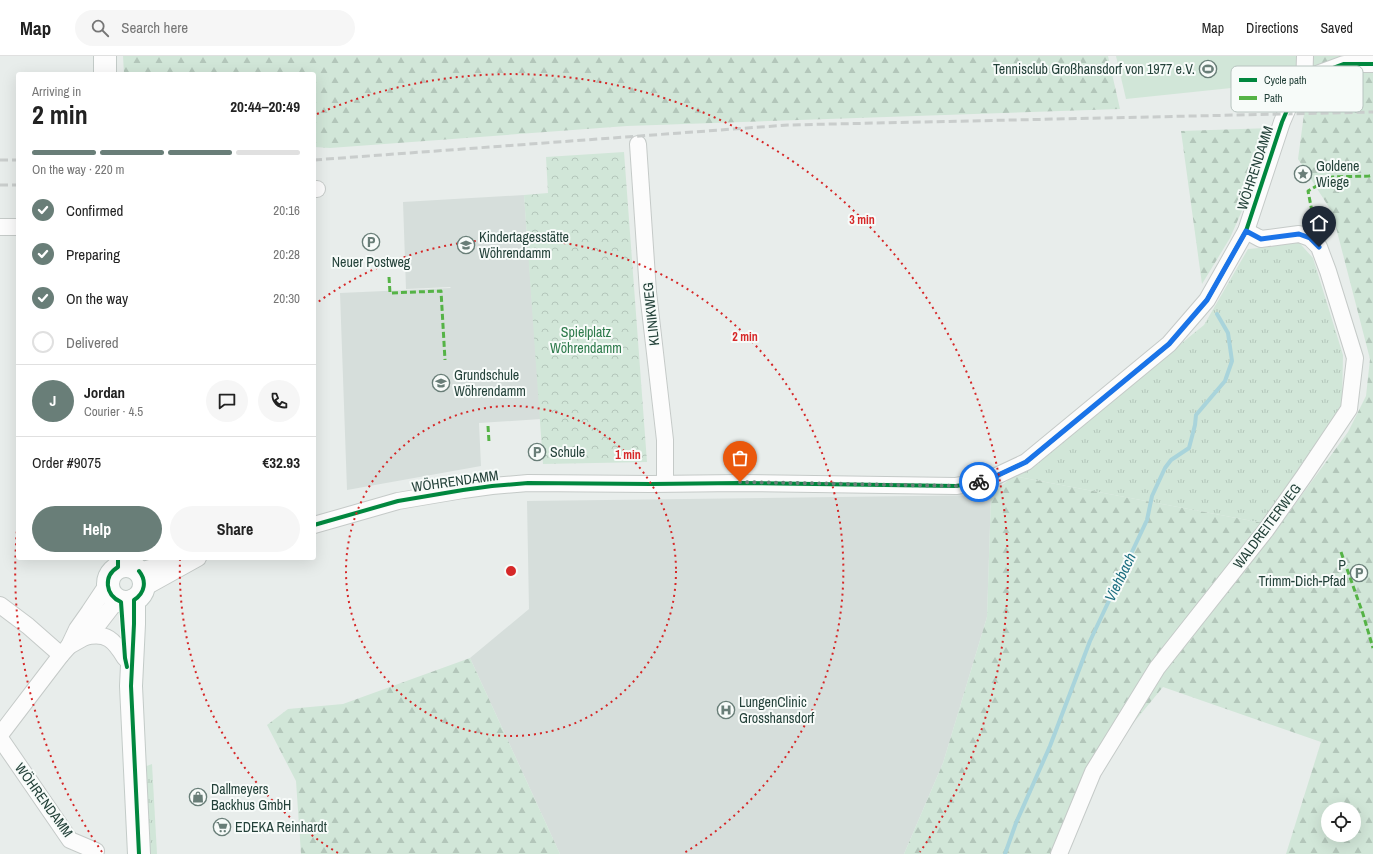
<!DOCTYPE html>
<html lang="en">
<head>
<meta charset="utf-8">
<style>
	:root { --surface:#fff; --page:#f6f6f6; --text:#222; --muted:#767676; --line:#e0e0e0; --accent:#697e78 }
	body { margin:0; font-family:"Archivo Narrow",sans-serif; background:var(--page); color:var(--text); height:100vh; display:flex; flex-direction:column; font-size:15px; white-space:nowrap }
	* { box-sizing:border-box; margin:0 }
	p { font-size:13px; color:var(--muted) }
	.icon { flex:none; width:22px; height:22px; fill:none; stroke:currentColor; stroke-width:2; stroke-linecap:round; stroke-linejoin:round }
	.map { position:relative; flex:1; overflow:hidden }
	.side { position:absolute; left:16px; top:16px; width:300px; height:488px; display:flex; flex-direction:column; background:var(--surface); border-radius:4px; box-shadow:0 4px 16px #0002 }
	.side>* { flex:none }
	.tools { position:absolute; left:1321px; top:746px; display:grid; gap:8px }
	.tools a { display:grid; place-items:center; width:40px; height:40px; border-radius:50%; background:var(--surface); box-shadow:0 4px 16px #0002; font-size:20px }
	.pin { position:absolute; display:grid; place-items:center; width:34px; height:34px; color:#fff; margin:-41px -17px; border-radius:50% 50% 50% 0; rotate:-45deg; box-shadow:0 0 4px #0007 }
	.pin .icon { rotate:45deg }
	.courier { position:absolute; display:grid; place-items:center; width:40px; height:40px; margin:-20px; border:3px solid #1a73e8; border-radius:50%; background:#fff; color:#222; box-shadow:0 1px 5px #0007 }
	.summary em { font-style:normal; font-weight:700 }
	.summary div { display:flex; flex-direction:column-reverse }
	.summary { display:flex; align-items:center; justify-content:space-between; height:68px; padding:0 16px }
	h1 { font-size:26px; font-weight:700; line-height:30px }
	.bar { display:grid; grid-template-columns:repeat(4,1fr); gap:6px 4px; align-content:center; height:48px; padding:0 16px }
	.bar i { height:5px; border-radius:3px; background:var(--line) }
	.bar .active { background:var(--accent) }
	.bar p { grid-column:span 4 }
	.line { display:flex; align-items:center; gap:10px; padding:0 16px; border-top:1px solid var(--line) }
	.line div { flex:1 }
	.round { display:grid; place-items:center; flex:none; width:42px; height:42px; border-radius:21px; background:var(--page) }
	ol { padding:0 16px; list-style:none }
	li { display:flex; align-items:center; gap:12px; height:44px }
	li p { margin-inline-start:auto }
	li .icon { padding:4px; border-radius:50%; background:var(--accent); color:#fff; stroke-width:4 }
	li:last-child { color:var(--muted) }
	li i { width:22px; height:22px; border:2px solid var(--line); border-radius:50% }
	.cta { display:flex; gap:8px; margin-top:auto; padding:8px 16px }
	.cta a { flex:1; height:46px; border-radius:24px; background:var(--accent); color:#fff; font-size:16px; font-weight:700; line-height:46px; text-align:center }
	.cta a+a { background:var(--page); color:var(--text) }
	header { display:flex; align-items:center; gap:24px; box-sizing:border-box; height:56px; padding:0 20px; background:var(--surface); border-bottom:1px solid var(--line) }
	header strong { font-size:19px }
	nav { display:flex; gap:22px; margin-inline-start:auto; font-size:14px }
	.search { width:280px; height:36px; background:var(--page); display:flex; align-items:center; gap:10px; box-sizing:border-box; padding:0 14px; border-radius:22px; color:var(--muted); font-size:15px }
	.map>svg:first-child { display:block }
	.built { fill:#d6dedb }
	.grass { fill:url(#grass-tufts) }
	.forest { fill:url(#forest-firs); fill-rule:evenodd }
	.park { fill:url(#park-crowns) }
	.pitch { fill:#d1e6d8 }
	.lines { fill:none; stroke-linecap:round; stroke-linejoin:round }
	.stream { stroke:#a9d4db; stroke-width:4 }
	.minor-casing { stroke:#c5cac8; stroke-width:18 }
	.secondary-casing { stroke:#c3cbc8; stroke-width:24 }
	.minor { stroke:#fcfcfc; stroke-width:16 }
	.secondary { stroke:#fcfcfc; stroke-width:22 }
	.rail { stroke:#c9cdcc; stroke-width:3; stroke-dasharray:8 4; stroke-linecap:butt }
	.quiet { stroke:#55b346; stroke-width:3; stroke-dasharray:6 3; stroke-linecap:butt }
	.cycleway-casing { stroke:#f7fbf9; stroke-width:6 }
	.cycleway { stroke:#00873e; stroke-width:4 }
	.done { stroke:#697e78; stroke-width:4; stroke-dasharray:0 7.2 }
	.route { stroke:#1a73e8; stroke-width:5 }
	.ring { fill:none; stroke:#d62828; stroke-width:2; stroke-dasharray:2 4 }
	.labels { text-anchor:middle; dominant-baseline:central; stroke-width:4; stroke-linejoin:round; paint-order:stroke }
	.poi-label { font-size:14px; fill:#24423a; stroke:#f7fbf9; text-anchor:start }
	.street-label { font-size:14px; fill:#24423a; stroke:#f7fbf9 }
	.park-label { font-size:14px; fill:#2d7a4b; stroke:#f7fbf9 }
	.water-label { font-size:15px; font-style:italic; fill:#1c6f80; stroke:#f7fbf9 }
	.key { fill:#f7fbf9; stroke:#b8c4c0; stroke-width:1 }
	.key-label { font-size:11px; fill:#24423a }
	.centre { fill:#d62828; stroke:#f7fbf9; stroke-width:2 }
	.ring-label { font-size:12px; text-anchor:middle; font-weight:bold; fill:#d62828; stroke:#f7fbf9; stroke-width:4; stroke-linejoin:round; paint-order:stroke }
</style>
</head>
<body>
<header>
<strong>Map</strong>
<div class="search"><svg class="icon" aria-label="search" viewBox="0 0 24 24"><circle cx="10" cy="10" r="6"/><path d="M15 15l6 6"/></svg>Search here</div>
<nav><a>Map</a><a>Directions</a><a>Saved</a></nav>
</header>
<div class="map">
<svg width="1373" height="798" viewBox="0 0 1373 798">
	<defs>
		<pattern id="grass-tufts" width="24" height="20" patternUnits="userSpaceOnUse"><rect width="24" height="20" fill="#d1e6d8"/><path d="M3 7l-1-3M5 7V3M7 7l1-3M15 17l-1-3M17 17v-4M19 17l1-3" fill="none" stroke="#b3c6ba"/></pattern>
		<pattern id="forest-firs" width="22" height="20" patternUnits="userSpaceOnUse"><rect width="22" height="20" fill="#d1e6d8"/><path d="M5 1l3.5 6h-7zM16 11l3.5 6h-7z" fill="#b3c6ba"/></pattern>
		<pattern id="park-crowns" width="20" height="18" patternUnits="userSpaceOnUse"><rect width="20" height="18" fill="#d1e6d8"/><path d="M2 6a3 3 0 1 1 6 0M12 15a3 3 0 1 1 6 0" fill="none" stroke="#b3c6ba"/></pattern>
	</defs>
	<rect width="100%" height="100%" fill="#e8edeb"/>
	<g class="built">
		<polygon points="524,139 541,363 479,367 481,410 347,434 340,237 451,232 450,231 406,233 403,146"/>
		<polygon points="991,439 987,561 943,707 904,798 560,798 470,602 529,553 527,445"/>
	</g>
	<g class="grass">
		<polygon points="1295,182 1313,202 1343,299 1342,349 1263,467 1013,420 1039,403 1204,269 1248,193 1270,191"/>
		<polygon points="152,708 157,798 149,798 144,711"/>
	</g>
	<g class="forest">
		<polygon points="123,0 1108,0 1120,53 627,70 330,92 314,91 314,18 124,18"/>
		<path d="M1310 0H1373V798H1286L1321 686 1163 631 1093 716 1059 798H904L943 707 987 561 991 439 1013 420 1263 467 1271 481 1348 376 1366 340 1370 303 1332 156 1298 103 1308 28ZM1328 753H1354V779H1328Z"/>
		<polygon points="1271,72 1255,125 1230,182 1202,228 1181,75"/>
		<polygon points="470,602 560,798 301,798 296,725 267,669 288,653 343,648"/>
	</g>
	<polygon class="park" points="624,96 647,406 543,408 524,139 548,137 546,101"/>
	<polygon class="pitch" points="1116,0 1298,0 1297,25 1126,43"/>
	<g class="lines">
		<polyline class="stream" points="1005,798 1016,767 1050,690 1090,585 1147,464 1152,440 1165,412 1171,404 1189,392 1195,369 1196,359 1225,325 1232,305 1228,277 1217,258"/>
		<defs>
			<g id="minor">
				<polyline points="1304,33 1305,0"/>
				<polyline points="638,88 648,236 665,384 665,427"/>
				<polyline points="314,133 317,133"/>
				<polyline points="0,171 18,171"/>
				<polyline points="314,469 398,445 463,434 492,430 528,427 651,428 740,427 956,430 980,426 992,422 1026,406 1169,288 1207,244 1246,175 1282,66 1291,45 1304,33 1317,18 1344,8 1373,8"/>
				<polyline points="139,515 180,504 189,503"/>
				<polyline points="144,532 198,502"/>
				<polyline points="0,549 28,570 61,599"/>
				<path d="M85 581C107 576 114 584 125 602"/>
				<polyline points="69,590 77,573 89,556 107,529"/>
				<polyline points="0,679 61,599 69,590 85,581 100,566 117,544"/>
				<polyline points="0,682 70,784 96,795"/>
				<polyline points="1059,798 1093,716 1157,612 1266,474 1304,420 1349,353 1355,302 1328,215 1319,191 1310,182 1299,178 1261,183 1246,175"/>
			</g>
			<g id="secondary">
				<polyline points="105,0 105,18"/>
				<circle cx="126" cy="528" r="18"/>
				<polyline points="134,544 134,568 131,630 139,798"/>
			</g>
		</defs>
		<use href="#minor" class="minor-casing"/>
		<use href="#secondary" class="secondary-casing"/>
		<use href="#minor" class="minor"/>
		<use href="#secondary" class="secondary"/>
		<g class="rail">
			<polyline points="0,104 18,104"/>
			<polyline points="314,104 788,69 1373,56"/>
			<polyline points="0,129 18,129"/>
		</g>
		<g class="quiet">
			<polyline points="1319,191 1308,135 1332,121 1369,120 1373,119"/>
			<polyline points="389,221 390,237 441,235 445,304"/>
			<polyline points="488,370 489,386"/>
			<polyline points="1341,496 1363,558 1373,592"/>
		</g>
		<defs>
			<g id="cycleway">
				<polyline points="314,469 398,445 463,434 492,430 528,427 651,428 740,427 956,430 980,426 992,422 1026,406 1169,288 1207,244 1246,175 1282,66 1291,45 1304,33 1317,18 1344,8 1373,8"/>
				<path d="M118 502V511C103 520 105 539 121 546L125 602 127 611"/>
				<path d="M139 798 131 630 134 568V544C145 537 147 525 139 515"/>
			</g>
		</defs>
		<use href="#cycleway" class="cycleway-casing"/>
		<use href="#cycleway" class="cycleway"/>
	</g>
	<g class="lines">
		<polyline class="done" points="740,426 956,430 979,426"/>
		<polyline class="route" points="979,426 992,422 1026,406 1169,288 1207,244 1246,175 1261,183 1299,178 1310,182 1319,191"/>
	</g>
	<g class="ring">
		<circle cx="511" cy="515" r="165"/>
		<path d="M338 797A331 331 0 0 1 180 503M314 249A331 331 0 1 1 684 797"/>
		<path d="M102 796A496 496 0 0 1 18 463M317 58A496 496 0 0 1 920 796"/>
	</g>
	<defs>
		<symbol id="stadium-ring" viewBox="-11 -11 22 22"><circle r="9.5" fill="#f7fbf9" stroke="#697e78" stroke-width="1.5"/><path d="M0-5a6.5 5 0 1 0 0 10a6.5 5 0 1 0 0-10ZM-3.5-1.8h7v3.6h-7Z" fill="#697e78"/></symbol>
		<symbol id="sight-ring" viewBox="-11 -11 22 22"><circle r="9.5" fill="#f7fbf9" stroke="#697e78" stroke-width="1.5"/><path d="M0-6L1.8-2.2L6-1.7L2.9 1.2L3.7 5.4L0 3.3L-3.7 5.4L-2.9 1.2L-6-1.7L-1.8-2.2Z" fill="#697e78"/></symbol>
		<symbol id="parking-ring" viewBox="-11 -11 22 22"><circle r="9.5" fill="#f7fbf9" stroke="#697e78" stroke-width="1.5"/><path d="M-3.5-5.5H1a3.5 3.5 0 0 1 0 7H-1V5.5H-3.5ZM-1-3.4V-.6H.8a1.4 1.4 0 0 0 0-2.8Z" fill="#697e78"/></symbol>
		<symbol id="school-ring" viewBox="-11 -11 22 22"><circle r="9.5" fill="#f7fbf9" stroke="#697e78" stroke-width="1.5"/><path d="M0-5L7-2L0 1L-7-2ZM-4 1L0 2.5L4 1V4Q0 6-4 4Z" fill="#697e78"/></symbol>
		<symbol id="hospital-ring" viewBox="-11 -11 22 22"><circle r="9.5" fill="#f7fbf9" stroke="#697e78" stroke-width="1.5"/><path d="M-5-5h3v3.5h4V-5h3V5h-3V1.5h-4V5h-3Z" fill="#697e78"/></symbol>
		<symbol id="shop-ring" viewBox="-11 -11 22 22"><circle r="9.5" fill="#f7fbf9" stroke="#697e78" stroke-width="1.5"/><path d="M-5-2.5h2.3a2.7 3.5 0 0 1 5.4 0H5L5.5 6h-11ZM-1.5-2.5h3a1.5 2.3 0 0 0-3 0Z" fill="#697e78"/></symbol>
		<symbol id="supermarket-ring" viewBox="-11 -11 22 22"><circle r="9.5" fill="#f7fbf9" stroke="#697e78" stroke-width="1.5"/><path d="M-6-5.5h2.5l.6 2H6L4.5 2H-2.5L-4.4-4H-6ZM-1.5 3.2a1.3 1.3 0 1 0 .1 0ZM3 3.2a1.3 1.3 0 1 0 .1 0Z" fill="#697e78"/></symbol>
	</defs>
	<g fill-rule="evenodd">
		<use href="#stadium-ring" x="1198" y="3" width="20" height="20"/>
		<use href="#sight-ring" x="1293" y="108" width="20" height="20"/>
		<use href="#parking-ring" x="361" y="176" width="20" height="20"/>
		<use href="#school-ring" x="456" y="179" width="20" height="20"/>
		<use href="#school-ring" x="431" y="317" width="20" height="20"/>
		<use href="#parking-ring" x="527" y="386" width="20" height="20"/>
		<use href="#parking-ring" x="1349" y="507" width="20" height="20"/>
		<use href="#hospital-ring" x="716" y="644" width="20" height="20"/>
		<use href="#shop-ring" x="188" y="731" width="20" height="20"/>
		<use href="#supermarket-ring" x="212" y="761" width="20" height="20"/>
	</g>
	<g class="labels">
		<g class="poi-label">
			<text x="1195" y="13" text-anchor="end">Tennisclub Großhansdorf von 1977 e.V.</text>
			<text x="1316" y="110">Goldene<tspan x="1316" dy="16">Wiege</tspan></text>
			<text x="479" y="181">Kindertagesstätte<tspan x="479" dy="16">Wöhrendamm</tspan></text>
			<text x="371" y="206" text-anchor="middle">Neuer Postweg</text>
			<text x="454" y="319">Grundschule<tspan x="454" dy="16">Wöhrendamm</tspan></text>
			<text x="550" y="396">Schule</text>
			<text x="1346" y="509" text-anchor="end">P<tspan x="1346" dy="16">Trimm-Dich-Pfad</tspan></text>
			<text x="739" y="646">LungenClinic<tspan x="739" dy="16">Grosshansdorf</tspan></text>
			<text x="211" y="733">Dallmeyers<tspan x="211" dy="16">Backhus GmbH</tspan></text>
			<text x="235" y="771">EDEKA Reinhardt</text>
		</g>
		<g class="street-label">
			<text transform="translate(1255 112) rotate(-72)">WÖHRENDAMM</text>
			<text transform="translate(651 258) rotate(-96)">KLINIKWEG</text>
			<text transform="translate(455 425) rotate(-8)">WÖHRENDAMM</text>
			<text transform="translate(1267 470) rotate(-53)">WALDREITERWEG</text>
			<text transform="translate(44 744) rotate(54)">WÖHRENDAMM</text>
		</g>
		<g class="park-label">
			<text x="586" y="276">Spielplatz<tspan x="586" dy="16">Wöhrendamm</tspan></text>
		</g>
		<g class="water-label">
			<text transform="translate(1120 521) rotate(-64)">Viehbach</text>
		</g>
	</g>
	<rect x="1231" y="10" width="132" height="46" rx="6" class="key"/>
	<rect x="1239" y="22" width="18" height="4" fill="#00873e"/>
	<rect x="1239" y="40" width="18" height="4" fill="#55b346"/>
	<g class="key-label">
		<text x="1264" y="28">Cycle path</text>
		<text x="1264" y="46">Path</text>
	</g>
	<circle cx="511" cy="515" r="6" class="centre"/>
	<g class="ring-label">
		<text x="862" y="168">3 min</text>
		<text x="745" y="285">2 min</text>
		<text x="628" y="403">1 min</text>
	</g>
</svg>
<div class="tools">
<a><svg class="icon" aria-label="locate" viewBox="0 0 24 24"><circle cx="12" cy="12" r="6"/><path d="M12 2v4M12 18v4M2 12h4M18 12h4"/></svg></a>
</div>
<div class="pin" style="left:740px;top:426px;background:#ea580c"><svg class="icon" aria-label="bag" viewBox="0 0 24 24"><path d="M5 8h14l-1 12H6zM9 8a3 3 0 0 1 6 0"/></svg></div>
<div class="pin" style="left:1319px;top:191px;background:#1f2937"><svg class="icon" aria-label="home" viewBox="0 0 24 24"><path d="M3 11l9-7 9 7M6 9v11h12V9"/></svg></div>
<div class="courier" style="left:979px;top:426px"><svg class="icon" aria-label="bike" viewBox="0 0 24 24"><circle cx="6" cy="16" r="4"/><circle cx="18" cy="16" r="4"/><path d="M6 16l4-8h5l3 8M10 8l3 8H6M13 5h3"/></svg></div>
<section class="side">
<div class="summary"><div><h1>2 min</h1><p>Arriving in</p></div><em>20:44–20:49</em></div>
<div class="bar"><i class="active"></i><i class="active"></i><i class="active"></i><i></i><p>On the way · 220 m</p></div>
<ol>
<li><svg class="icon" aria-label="check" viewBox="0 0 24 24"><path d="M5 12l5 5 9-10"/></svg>Confirmed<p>20:16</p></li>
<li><svg class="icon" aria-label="check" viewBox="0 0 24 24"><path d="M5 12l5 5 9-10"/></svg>Preparing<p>20:28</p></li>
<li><svg class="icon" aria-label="check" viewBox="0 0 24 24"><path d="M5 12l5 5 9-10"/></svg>On the way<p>20:30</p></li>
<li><i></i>Delivered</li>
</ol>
<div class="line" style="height:72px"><b class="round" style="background:var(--accent);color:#fff">J</b><div><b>Jordan</b><p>Courier · 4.5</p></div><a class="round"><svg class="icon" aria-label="chat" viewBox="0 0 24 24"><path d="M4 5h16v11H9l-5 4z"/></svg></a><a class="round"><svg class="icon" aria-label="phone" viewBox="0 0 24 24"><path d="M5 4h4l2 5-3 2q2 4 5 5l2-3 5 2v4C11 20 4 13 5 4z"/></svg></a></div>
<div class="line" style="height:52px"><div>Order #9075</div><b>€32.93</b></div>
<div class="cta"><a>Help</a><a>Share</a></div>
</section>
</div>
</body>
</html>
